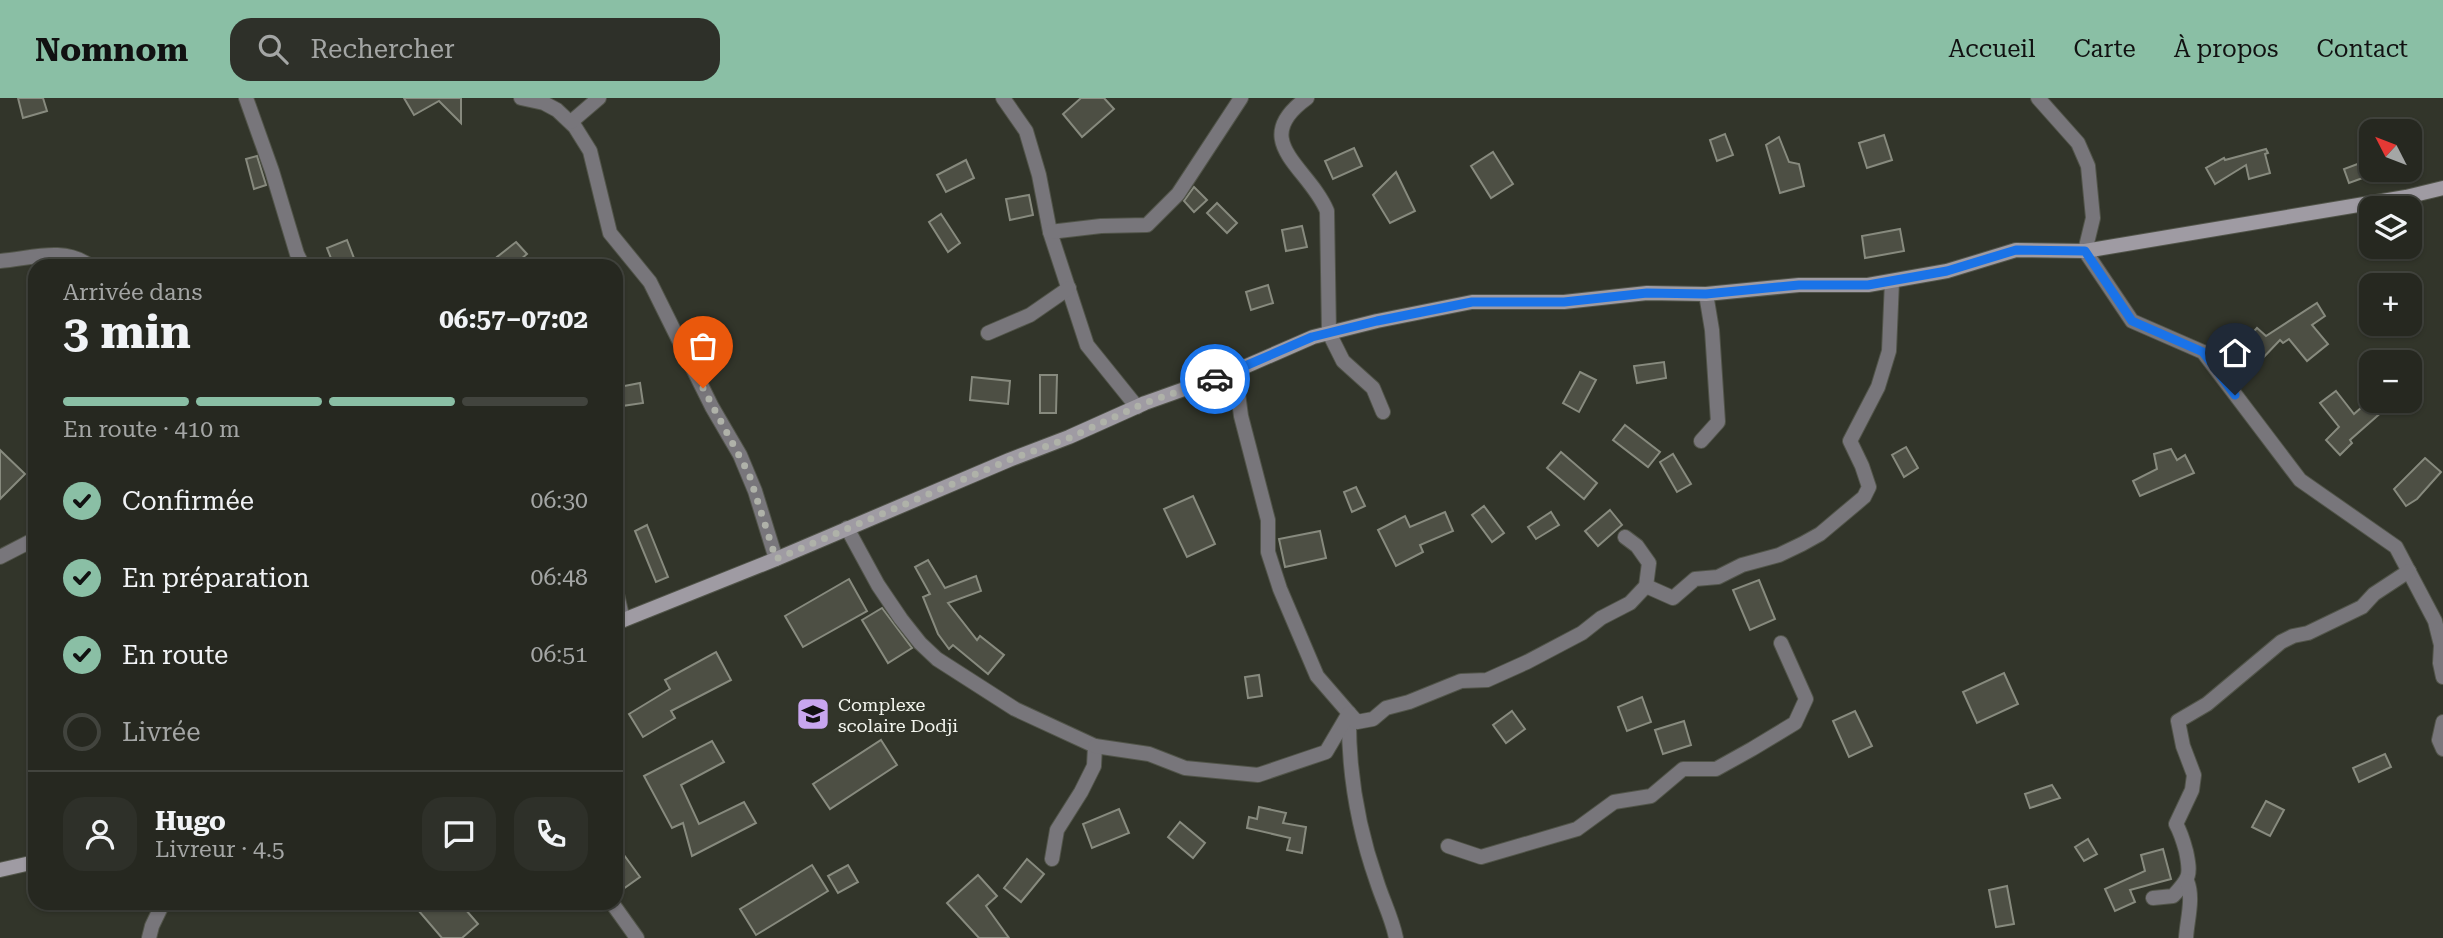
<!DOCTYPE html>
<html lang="fr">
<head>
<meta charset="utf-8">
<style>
	:root { --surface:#262820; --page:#2e3029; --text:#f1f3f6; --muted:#a4a6a5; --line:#42443e; --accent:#8abfa5 }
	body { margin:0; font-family:"Roboto Serif",serif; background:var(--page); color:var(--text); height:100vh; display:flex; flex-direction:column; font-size:26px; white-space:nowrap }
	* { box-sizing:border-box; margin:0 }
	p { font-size:23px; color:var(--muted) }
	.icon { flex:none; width:38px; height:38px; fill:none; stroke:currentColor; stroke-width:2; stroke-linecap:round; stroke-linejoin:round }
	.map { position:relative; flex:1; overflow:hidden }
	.details { position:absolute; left:28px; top:161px; width:595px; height:651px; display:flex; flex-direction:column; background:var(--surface); border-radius:21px; box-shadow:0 2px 5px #0004,0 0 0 2px var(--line) }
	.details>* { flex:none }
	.needle { width:46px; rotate:312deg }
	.fabs { position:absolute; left:2359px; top:21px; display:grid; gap:14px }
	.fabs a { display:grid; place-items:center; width:63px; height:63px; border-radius:14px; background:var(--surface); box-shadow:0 2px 5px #0004,0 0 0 2px var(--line); font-size:35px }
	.pin { position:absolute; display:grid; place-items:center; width:60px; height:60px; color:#fff; margin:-72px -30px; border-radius:50% 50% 50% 0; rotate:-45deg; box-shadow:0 0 7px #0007 }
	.pin .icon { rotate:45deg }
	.courier { position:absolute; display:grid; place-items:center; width:70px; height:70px; margin:-35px; border:5px solid #1a73e8; border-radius:50%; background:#fff; color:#222; box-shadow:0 2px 9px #0007 }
	.summary em { font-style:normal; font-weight:700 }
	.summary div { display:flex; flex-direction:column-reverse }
	.summary { display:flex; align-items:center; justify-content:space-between; height:119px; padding:0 35px }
	h1 { font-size:46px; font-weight:700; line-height:52px }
	.bar { display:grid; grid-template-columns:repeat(4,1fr); gap:10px 7px; align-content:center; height:84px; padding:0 35px }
	.bar i { height:9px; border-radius:5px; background:var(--line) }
	.bar .current { background:var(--accent) }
	.bar p { grid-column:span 4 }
	.line { display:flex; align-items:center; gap:18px; padding:0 35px; border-top:2px solid var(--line) }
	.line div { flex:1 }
	.round { display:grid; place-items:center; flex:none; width:74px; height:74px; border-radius:21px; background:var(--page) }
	ol { padding:0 35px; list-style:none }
	li { display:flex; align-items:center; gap:21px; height:77px }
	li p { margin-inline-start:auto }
	li .icon { padding:7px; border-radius:50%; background:var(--accent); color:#111; stroke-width:4 }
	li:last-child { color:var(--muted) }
	li i { width:38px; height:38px; border:4px solid var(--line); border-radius:50% }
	header { display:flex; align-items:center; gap:42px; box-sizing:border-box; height:98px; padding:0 35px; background:var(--accent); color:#111 }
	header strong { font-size:33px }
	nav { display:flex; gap:38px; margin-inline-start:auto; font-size:24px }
	.search { width:490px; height:63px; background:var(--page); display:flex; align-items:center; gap:18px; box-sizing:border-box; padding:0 24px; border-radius:21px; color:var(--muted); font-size:26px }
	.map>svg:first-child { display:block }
	.building { fill:#4d4f44; stroke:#878a7e; stroke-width:2 }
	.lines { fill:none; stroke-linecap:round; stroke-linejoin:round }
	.minor-casing { stroke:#515449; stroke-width:16 }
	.secondary-casing { stroke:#515449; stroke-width:16 }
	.minor { stroke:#78767b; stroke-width:14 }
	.secondary { stroke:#9f9ba3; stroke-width:14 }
	.done { stroke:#afb2a9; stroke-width:7; stroke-dasharray:0 12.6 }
	.route { stroke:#1a73e8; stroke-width:9 }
	.labels { text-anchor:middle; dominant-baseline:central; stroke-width:5; stroke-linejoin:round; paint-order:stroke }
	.poi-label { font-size:18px; fill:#f3f5ee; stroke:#32352a; text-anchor:start }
</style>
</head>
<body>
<header>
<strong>Nomnom</strong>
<div class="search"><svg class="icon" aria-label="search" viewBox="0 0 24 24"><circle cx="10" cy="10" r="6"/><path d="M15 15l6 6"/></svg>Rechercher</div>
<nav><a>Accueil</a><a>Carte</a><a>À propos</a><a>Contact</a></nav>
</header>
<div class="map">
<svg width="2443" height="840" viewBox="0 0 2443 840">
	<rect width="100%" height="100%" fill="#32352a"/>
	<g class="building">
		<polygon points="18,0 43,0 47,13 23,20"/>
		<polygon points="404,0 461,0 461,25 439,3 414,17"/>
		<polygon points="1081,0 1104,0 1114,11 1082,39 1063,16"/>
		<polygon points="1725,36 1733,57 1717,63 1710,42"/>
		<polygon points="1884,37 1892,62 1867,70 1859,45"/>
		<polygon points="1779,39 1789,64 1799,66 1804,88 1780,95 1766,47"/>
		<polygon points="1354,50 1362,68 1333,81 1325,63"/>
		<polygon points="2266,51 2268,55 2265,56 2270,75 2249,81 2246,67 2215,86 2206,70 2224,60 2225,62"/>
		<polygon points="1493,54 1513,86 1491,100 1471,68"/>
		<polygon points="257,58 266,87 254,91 246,61"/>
		<polygon points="2371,61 2371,77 2349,85 2344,71"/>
		<polygon points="966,62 974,80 946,94 937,77"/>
		<polygon points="1396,74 1415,113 1390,125 1373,97"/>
		<polygon points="1194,89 1207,102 1194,114 1184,103"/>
		<polygon points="1029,97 1033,117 1010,122 1006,101"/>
		<polygon points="1217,105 1237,125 1227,135 1207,115"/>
		<polygon points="941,116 960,145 948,154 929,124"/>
		<polygon points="1302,128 1307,149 1286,153 1282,132"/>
		<polygon points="1900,131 1904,153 1865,160 1862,138"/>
		<polygon points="347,142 357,168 334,168 327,150"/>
		<polygon points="516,144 527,156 513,168 505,168 497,159"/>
		<polygon points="1268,187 1273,205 1251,212 1246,194"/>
		<polygon points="2317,205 2325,218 2312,227 2328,246 2307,263 2289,241 2283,245 2280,242 2260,263 2242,246 2257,230 2266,238"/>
		<polygon points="1664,264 1666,280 1637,285 1634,268"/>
		<polygon points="1580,274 1596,282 1579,314 1563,305"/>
		<polygon points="1040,277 1057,277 1056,315 1040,315"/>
		<polygon points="972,279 1010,283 1008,306 970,302"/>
		<polygon points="640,285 643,305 622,308 619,289"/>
		<polygon points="2336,293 2354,316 2371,301 2384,312 2350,342 2352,345 2340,357 2326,342 2339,329 2320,305"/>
		<polygon points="1625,327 1660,354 1648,369 1613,342"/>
		<polygon points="1906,349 1918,370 1904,379 1892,357"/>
		<polygon points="2171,351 2177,362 2185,357 2194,375 2140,398 2133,383 2157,371 2154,356"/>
		<polygon points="0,352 25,376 0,401"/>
		<polygon points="1561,354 1597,385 1584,401 1547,370"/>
		<polygon points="1673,356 1691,386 1677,394 1660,364"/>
		<polygon points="2425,360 2441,374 2417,401 2406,408 2394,391"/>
		<polygon points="1356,389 1365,408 1352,414 1344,394"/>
		<polygon points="1193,398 1215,446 1187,459 1164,411"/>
		<polygon points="1484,408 1504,435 1492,444 1472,417"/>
		<polygon points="1610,412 1622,427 1598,448 1585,433"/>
		<polygon points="1445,414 1453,433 1420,447 1423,454 1396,468 1378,432 1405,418 1410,429"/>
		<polygon points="1551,414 1559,427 1536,441 1528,429"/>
		<polygon points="647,427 668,479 656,484 635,433"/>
		<polygon points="1320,433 1326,460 1285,469 1279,441"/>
		<polygon points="928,462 945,490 976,478 981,493 948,505 977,542 980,538 1004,557 988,576 953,547 949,551 938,536 923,499 930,496 915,469"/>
		<polygon points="849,481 867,513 803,549 785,518"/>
		<polygon points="1759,482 1775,521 1750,532 1733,492"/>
		<polygon points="882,510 912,550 888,565 862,522"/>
		<polygon points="716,554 731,582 671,613 675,620 643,639 629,616 670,591 665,582"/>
		<polygon points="2004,575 2018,606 1977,625 1963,594"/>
		<polygon points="1259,577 1262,598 1248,600 1245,579"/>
		<polygon points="1642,599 1651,624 1627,633 1618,609"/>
		<polygon points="1512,613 1525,631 1506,645 1493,627"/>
		<polygon points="1855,613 1872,648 1849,659 1833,623"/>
		<polygon points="1684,623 1691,647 1663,656 1655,632"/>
		<polygon points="881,642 897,667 830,711 813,686"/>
		<polygon points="712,643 724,664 681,687 699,726 744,704 756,725 692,758 683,725 672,730 644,678"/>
		<polygon points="2385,656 2391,669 2359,684 2353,670"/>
		<polygon points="2052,687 2060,700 2030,710 2025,696"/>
		<polygon points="2266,703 2284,712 2270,738 2252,729"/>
		<polygon points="1259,709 1286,715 1283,725 1306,729 1302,755 1287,752 1290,740 1247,730 1249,719 1257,721"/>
		<polygon points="1119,711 1129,735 1092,750 1083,726"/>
		<polygon points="1180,724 1205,745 1193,760 1168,739"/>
		<polygon points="2088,741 2097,756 2084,763 2075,749"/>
		<polygon points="616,746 640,779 616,796"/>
		<polygon points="2163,751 2171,781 2130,792 2135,804 2115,813 2105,791 2145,773 2141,757"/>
		<polygon points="1027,761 1044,776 1021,804 1004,790"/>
		<polygon points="812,767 828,793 756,837 740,811"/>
		<polygon points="848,767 858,784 838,795 828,778"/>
		<polygon points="978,777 997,798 986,808 1009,840 979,840 947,805"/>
		<polygon points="2007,788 2014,826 1996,829 1989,792"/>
		<polygon points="412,805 460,805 478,826 462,840 442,840"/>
	</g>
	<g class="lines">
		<defs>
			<g id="minor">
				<polyline points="246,0 272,73 297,156 303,168"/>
				<polyline points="521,0 544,5 557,12 575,29 590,53 610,135 650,184 712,309 740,357 755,393 776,461"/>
				<polyline points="1003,0 1026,33 1039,77 1050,134 1087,247 1137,309"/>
				<path d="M1307 0C1247 43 1309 69 1327 113L1329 235 1343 263 1373 290 1383 314"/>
				<polyline points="2038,0 2078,45 2088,68 2093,120 2085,153 2132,223 2203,254 2300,382 2396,449 2435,523 2441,547 2440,565 2443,579"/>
				<polyline points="571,24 599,0"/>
				<polyline points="1050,134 1101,128 1147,127 1178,96 1241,0"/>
				<path d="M0 163C30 161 63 148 90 168"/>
				<polyline points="988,235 1030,217 1069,190"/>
				<path d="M1235 273 1241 318 1268 422V454L1280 491 1317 578 1349 615C1348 673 1358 730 1377 784 1383 803 1392 820 1396 840"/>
				<polyline points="1701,343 1718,324 1712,232 1706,196"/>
				<polyline points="847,430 878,487 901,521 920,545 937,561 1015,611 1095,648 1094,668 1081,694 1057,732 1052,761"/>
				<polyline points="0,459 35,441"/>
				<polyline points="1646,488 1673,500 1695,481 1718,479 1742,467 1779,457 1802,446 1820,436 1864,399 1869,389 1862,368 1850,343 1878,289 1889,253 1892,183"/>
				<polyline points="616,492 623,522"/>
				<polyline points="2443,624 2439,642 2443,651"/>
				<polyline points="1095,648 1149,656 1185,670 1258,677 1326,654 1349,615 1357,624 1373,621 1386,610 1409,604 1461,583 1487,582 1527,564 1582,535 1601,520 1630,505 1646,488 1649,465 1637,448 1625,439"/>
				<polyline points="1448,748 1481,759 1577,731 1614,704 1651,698 1683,671 1716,671 1752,651 1795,625 1806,601 1781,545"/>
				<path d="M2153 800 2173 798C2190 780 2191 777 2186 753 2183 742 2181 735 2176 726L2192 692 2194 677 2183 648 2178 623 2207 606 2281 544 2293 538 2308 535 2362 509 2374 496 2409 473"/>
				<polyline points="612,805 637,840"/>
				<polyline points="149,840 152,828 163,805"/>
				<path d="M2186 840C2187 822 2194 800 2187 783"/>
			</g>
			<g id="secondary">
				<polyline points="616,525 776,461 1009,362 1069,339 1145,305 1235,273 1313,239 1377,223 1472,204 1564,204 1647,195 1706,196 1799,187 1868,187 1947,173 2016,152 2085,153 2406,99 2443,90"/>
				<polyline points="0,772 35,764"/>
			</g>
		</defs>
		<use href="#minor" class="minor-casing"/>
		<use href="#secondary" class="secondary-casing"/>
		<use href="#minor" class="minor"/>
		<use href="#secondary" class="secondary"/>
	</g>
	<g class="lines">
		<polyline class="done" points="703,290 749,376 776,461 1009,362 1069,340 1145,305 1215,281"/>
		<polyline class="route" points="1215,281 1312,239 1377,223 1472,204 1564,204 1647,195 1706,196 1799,187 1868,187 1947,173 2016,152 2085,153 2132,223 2203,254 2235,297"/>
	</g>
	<defs>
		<symbol id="school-square" viewBox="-11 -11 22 22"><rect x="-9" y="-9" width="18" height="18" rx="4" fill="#c8a6ef" stroke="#32352a"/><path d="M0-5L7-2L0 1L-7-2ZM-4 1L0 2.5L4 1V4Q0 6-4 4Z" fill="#111"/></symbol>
	</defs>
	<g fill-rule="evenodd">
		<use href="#school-square" x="794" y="597" width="38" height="38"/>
	</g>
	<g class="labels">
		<g class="poi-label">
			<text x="838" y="606">Complexe<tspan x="838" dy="21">scolaire Dodji</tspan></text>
		</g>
	</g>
</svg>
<div class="fabs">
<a><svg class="needle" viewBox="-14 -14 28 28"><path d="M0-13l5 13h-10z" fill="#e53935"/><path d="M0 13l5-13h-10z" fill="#a4a6a5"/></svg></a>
<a><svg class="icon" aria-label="layers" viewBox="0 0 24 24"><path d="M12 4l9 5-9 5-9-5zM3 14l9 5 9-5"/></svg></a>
<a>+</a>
<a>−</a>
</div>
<div class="pin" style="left:703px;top:290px;background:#ea580c"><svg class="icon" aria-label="bag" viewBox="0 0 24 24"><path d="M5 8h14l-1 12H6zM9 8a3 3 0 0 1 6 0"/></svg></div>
<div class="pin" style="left:2235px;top:297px;background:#1f2937"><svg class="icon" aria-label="home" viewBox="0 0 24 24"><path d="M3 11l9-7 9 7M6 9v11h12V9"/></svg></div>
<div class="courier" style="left:1215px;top:281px"><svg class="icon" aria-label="car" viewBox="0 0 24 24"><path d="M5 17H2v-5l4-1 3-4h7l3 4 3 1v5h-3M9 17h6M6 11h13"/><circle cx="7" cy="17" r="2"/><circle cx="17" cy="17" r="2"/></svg></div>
<section class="details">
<div class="summary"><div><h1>3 min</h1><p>Arrivée dans</p></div><em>06:57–07:02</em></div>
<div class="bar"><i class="current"></i><i class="current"></i><i class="current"></i><i></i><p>En route · 410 m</p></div>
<ol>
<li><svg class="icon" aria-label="check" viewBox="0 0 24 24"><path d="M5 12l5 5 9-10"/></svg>Confirmée<p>06:30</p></li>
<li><svg class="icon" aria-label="check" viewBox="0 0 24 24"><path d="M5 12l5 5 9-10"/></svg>En préparation<p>06:48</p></li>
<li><svg class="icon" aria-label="check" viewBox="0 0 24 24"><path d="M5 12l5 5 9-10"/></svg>En route<p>06:51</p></li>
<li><i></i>Livrée</li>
</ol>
<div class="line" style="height:126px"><a class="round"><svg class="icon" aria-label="person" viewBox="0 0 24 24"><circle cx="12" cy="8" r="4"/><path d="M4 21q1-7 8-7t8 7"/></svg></a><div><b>Hugo</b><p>Livreur · 4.5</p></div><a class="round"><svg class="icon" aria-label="chat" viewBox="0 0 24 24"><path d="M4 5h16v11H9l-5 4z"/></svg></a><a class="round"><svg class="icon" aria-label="phone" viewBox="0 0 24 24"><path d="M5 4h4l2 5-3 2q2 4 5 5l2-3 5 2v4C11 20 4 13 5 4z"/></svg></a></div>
</section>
</div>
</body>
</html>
